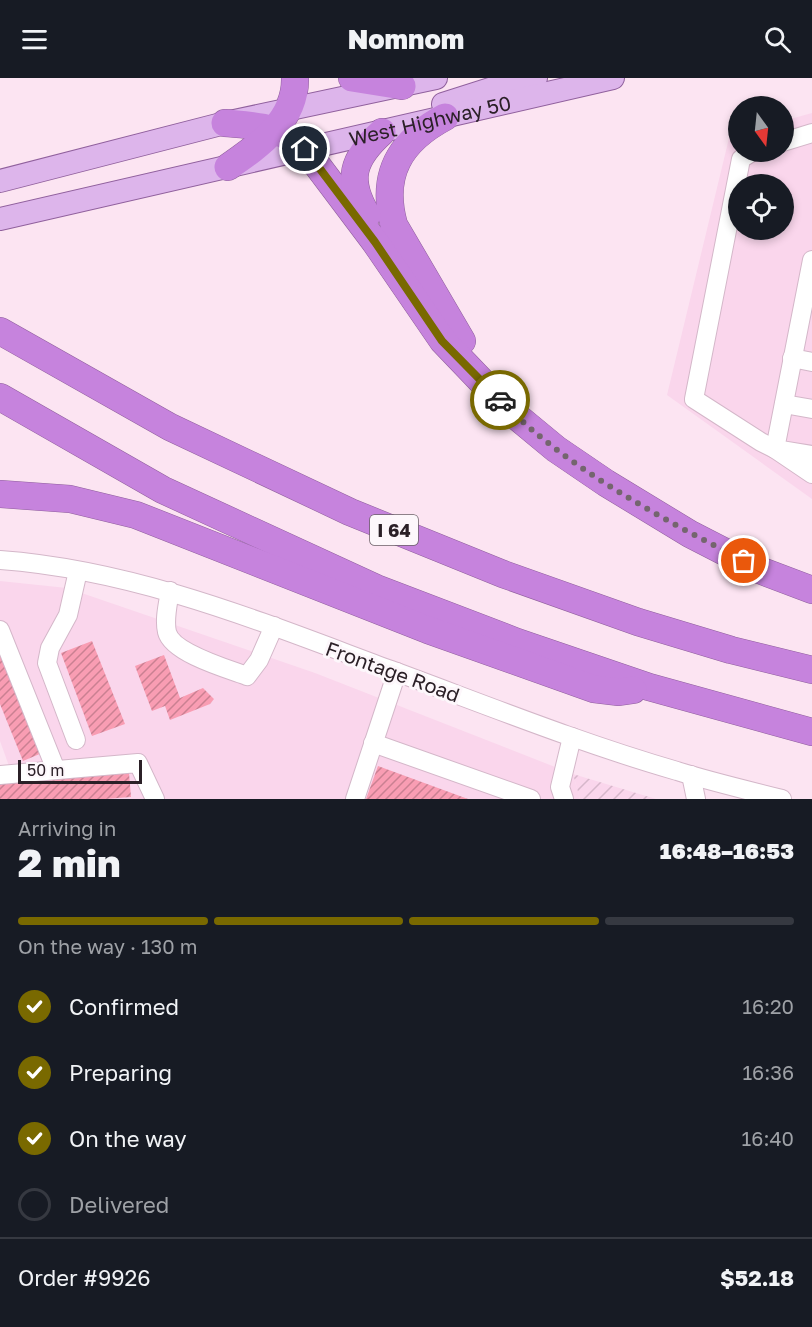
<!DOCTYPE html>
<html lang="en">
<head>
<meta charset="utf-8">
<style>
	:root { --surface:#171b24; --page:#242831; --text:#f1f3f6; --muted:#9ea1a6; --line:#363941; --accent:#796900 }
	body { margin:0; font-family:"Golos Text",sans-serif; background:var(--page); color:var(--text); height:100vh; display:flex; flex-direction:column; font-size:22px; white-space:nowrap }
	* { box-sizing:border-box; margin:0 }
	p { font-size:20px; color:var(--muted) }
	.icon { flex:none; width:33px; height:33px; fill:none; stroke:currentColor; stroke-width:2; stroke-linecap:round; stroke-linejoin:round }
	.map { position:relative; height:721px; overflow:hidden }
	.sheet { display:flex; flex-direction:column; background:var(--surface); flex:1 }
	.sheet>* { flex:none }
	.needle { width:39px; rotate:165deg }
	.fabs { position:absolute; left:728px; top:18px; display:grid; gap:12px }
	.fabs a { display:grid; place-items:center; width:66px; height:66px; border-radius:50%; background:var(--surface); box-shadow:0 3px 9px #0003; font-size:30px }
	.scale { position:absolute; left:18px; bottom:15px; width:124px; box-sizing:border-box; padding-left:6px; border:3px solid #2b2027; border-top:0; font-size:16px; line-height:21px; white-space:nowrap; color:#2b2027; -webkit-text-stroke:4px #fdf7fb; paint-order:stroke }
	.pin { position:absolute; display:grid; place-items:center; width:51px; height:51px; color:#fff; margin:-26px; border:3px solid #fff; border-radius:50%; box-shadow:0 2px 6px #0007 }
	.courier { position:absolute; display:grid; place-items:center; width:60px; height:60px; margin:-30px; border:4px solid #796900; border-radius:50%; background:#fff; color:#222; box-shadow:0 2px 8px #0007 }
	.headline em { font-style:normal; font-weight:800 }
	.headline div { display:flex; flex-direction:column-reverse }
	.headline { display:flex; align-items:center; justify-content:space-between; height:102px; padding:0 18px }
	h1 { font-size:39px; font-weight:800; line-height:45px }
	.bar { display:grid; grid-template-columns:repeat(4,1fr); gap:9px 6px; align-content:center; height:72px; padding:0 18px }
	.bar i { height:8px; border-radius:4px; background:var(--line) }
	.bar .selected { background:var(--accent) }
	.bar p { grid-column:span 4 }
	.line { display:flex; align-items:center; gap:15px; padding:0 18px; border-top:2px solid var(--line) }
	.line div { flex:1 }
	ol { padding:0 18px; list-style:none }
	li { display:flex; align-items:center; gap:18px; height:66px }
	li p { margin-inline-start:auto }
	li .icon { padding:6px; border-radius:50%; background:var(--accent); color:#fff; stroke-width:4 }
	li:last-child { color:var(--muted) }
	li i { width:33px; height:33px; border:3px solid var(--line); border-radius:50% }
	header { display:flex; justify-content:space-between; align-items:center; height:78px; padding:0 18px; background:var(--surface); font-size:27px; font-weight:800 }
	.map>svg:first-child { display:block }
	.built { fill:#fad6ec; fill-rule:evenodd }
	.industrial { fill:url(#industrial-furrows) }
	.building { fill:url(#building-hatch) }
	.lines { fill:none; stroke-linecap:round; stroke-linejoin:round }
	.minor-casing { stroke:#d4b7c9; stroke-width:20 }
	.major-casing { stroke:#90609d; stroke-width:24 }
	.highway-casing { stroke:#90609d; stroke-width:28 }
	.minor { stroke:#fff; stroke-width:18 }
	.major { stroke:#ddb5eb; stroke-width:22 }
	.highway { stroke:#c683dd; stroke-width:27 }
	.done { stroke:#74656e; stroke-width:6; stroke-dasharray:0 10.8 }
	.route { stroke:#796900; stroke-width:8 }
	.labels { text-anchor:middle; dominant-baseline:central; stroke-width:6; stroke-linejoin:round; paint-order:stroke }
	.shield { fill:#fdf7fb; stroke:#6a6067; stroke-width:1.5 }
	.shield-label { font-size:18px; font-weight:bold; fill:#2b2027 }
	.street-label { font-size:20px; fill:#2b2027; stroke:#fdf7fb }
</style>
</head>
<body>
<header><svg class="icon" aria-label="menu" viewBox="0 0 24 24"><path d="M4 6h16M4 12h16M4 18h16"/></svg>Nomnom<svg class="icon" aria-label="search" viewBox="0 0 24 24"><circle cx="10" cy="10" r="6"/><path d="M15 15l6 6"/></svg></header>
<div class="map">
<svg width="812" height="721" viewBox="0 0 812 721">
	<defs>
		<pattern id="industrial-furrows" width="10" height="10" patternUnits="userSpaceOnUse" patternTransform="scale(1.5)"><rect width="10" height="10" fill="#fad6ec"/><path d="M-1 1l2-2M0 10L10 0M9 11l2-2" fill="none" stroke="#d6b7ca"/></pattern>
		<pattern id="building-hatch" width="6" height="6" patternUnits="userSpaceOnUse" patternTransform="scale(1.5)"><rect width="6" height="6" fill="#f99db3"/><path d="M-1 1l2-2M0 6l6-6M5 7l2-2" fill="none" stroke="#ca8092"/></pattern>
	</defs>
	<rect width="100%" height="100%" fill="#fce4f2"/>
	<g class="built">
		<path d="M812 35V421L667 317 730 56 738 54V74H783V43ZM738 106H783V152H738Z"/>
		<polygon points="0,503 67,510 315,595 573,696 580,721 0,721 0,689 9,688 0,663"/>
	</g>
	<polygon class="industrial" points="573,696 656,721 580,721"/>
	<g class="building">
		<polygon points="92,563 125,646 92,658 61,575"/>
		<polygon points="0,571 42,675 23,683 0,626"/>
		<polygon points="164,577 180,620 203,610 214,621 210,626 170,642 165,628 152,633 135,588"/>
		<polygon points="378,688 468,721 366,721"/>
		<polygon points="129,695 131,719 105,721 0,721 0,706"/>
	</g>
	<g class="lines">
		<defs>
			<g id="minor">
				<polyline points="783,64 812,55"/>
				<polyline points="752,74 741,81 694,321 761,364 775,371 812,377"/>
				<polyline points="812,182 775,371 812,396"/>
				<polyline points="792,280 812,284"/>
				<polyline points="784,326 812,331"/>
				<path d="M0 482C137 492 264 545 391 592 486 627 580 665 677 693 712 704 747 712 782 721"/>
				<path d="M170 513C168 526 164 541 167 554 172 575 228 591 247 598L259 582 274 548"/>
				<polyline points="0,552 56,692"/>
				<polyline points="76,662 47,585 50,570 68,537 78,493"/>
				<polyline points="373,665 531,721"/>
				<polyline points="0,697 138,685 155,721"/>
				<polyline points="691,697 696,721"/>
				<polyline points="355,721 397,594"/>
				<polyline points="564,721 560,709 572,659"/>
			</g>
			<g id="major">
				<polyline points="443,26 493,10 536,0"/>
				<polyline points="0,103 225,45 436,0"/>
				<path id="s1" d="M0 141 613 0"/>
			</g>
			<g id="highway">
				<polyline points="352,0 402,8"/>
				<path d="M445 39C400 63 380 96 394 147L462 263"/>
				<path d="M225 45C261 48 276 47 305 71L375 164 443 263 510 333 556 371 606 405 690 456 762 493 812 512"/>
				<path d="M228 89C260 67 296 42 295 0"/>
				<path d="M367 137C346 102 352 81 382 54"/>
				<polyline points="0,253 170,349 350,434 503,496 638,544 731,572 812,592"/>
				<polyline points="0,319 163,412 376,510 517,564 649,609 812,654"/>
				<polyline points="0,416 70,421 136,437 428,552 594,611 619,614 633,612"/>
			</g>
		</defs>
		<use href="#minor" class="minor-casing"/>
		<use href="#major" class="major-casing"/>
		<use href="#highway" class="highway-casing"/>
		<use href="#minor" class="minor"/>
		<use href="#major" class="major"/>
		<use href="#highway" class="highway"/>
	</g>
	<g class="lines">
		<path class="done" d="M500 322C566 390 661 440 744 483"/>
		<polyline class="route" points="305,71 375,164 442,263 500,322"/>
	</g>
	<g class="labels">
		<rect class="shield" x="370" y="437" width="48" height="30" rx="4.5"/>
		<g class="shield-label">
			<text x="394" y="452">I 64</text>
		</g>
		<g class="street-label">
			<text stroke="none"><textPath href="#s1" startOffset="441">West Highway 50</textPath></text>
			<text transform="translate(393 593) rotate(20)">Frontage Road</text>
		</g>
	</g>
</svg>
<div class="fabs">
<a><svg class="needle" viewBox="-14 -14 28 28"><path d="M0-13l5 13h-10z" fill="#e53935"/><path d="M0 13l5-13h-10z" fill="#9ea1a6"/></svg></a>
<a><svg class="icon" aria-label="locate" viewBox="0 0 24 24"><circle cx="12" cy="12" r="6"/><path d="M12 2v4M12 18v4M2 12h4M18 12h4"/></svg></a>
</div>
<div class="scale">50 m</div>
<div class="pin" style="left:744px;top:483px;background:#ea580c"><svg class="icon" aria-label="bag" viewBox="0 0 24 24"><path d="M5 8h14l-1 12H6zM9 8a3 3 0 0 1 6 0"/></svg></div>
<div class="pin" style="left:305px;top:71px;background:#1f2937"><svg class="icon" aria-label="home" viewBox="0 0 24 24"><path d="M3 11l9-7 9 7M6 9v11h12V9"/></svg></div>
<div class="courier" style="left:500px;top:322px"><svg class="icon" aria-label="car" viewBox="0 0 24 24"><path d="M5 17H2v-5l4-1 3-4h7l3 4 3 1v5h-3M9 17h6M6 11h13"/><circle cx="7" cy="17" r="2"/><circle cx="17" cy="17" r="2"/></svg></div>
</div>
<section class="sheet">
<div class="headline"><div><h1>2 min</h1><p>Arriving in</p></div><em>16:48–16:53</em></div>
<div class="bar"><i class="selected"></i><i class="selected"></i><i class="selected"></i><i></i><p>On the way · 130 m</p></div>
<ol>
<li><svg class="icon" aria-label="check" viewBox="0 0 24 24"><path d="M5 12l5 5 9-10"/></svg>Confirmed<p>16:20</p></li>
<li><svg class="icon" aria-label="check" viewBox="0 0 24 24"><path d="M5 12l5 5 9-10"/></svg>Preparing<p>16:36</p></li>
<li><svg class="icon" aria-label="check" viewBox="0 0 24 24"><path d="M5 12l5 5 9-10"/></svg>On the way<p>16:40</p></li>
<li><i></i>Delivered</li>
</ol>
<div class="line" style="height:78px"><div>Order #9926</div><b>$52.18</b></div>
</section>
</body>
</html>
